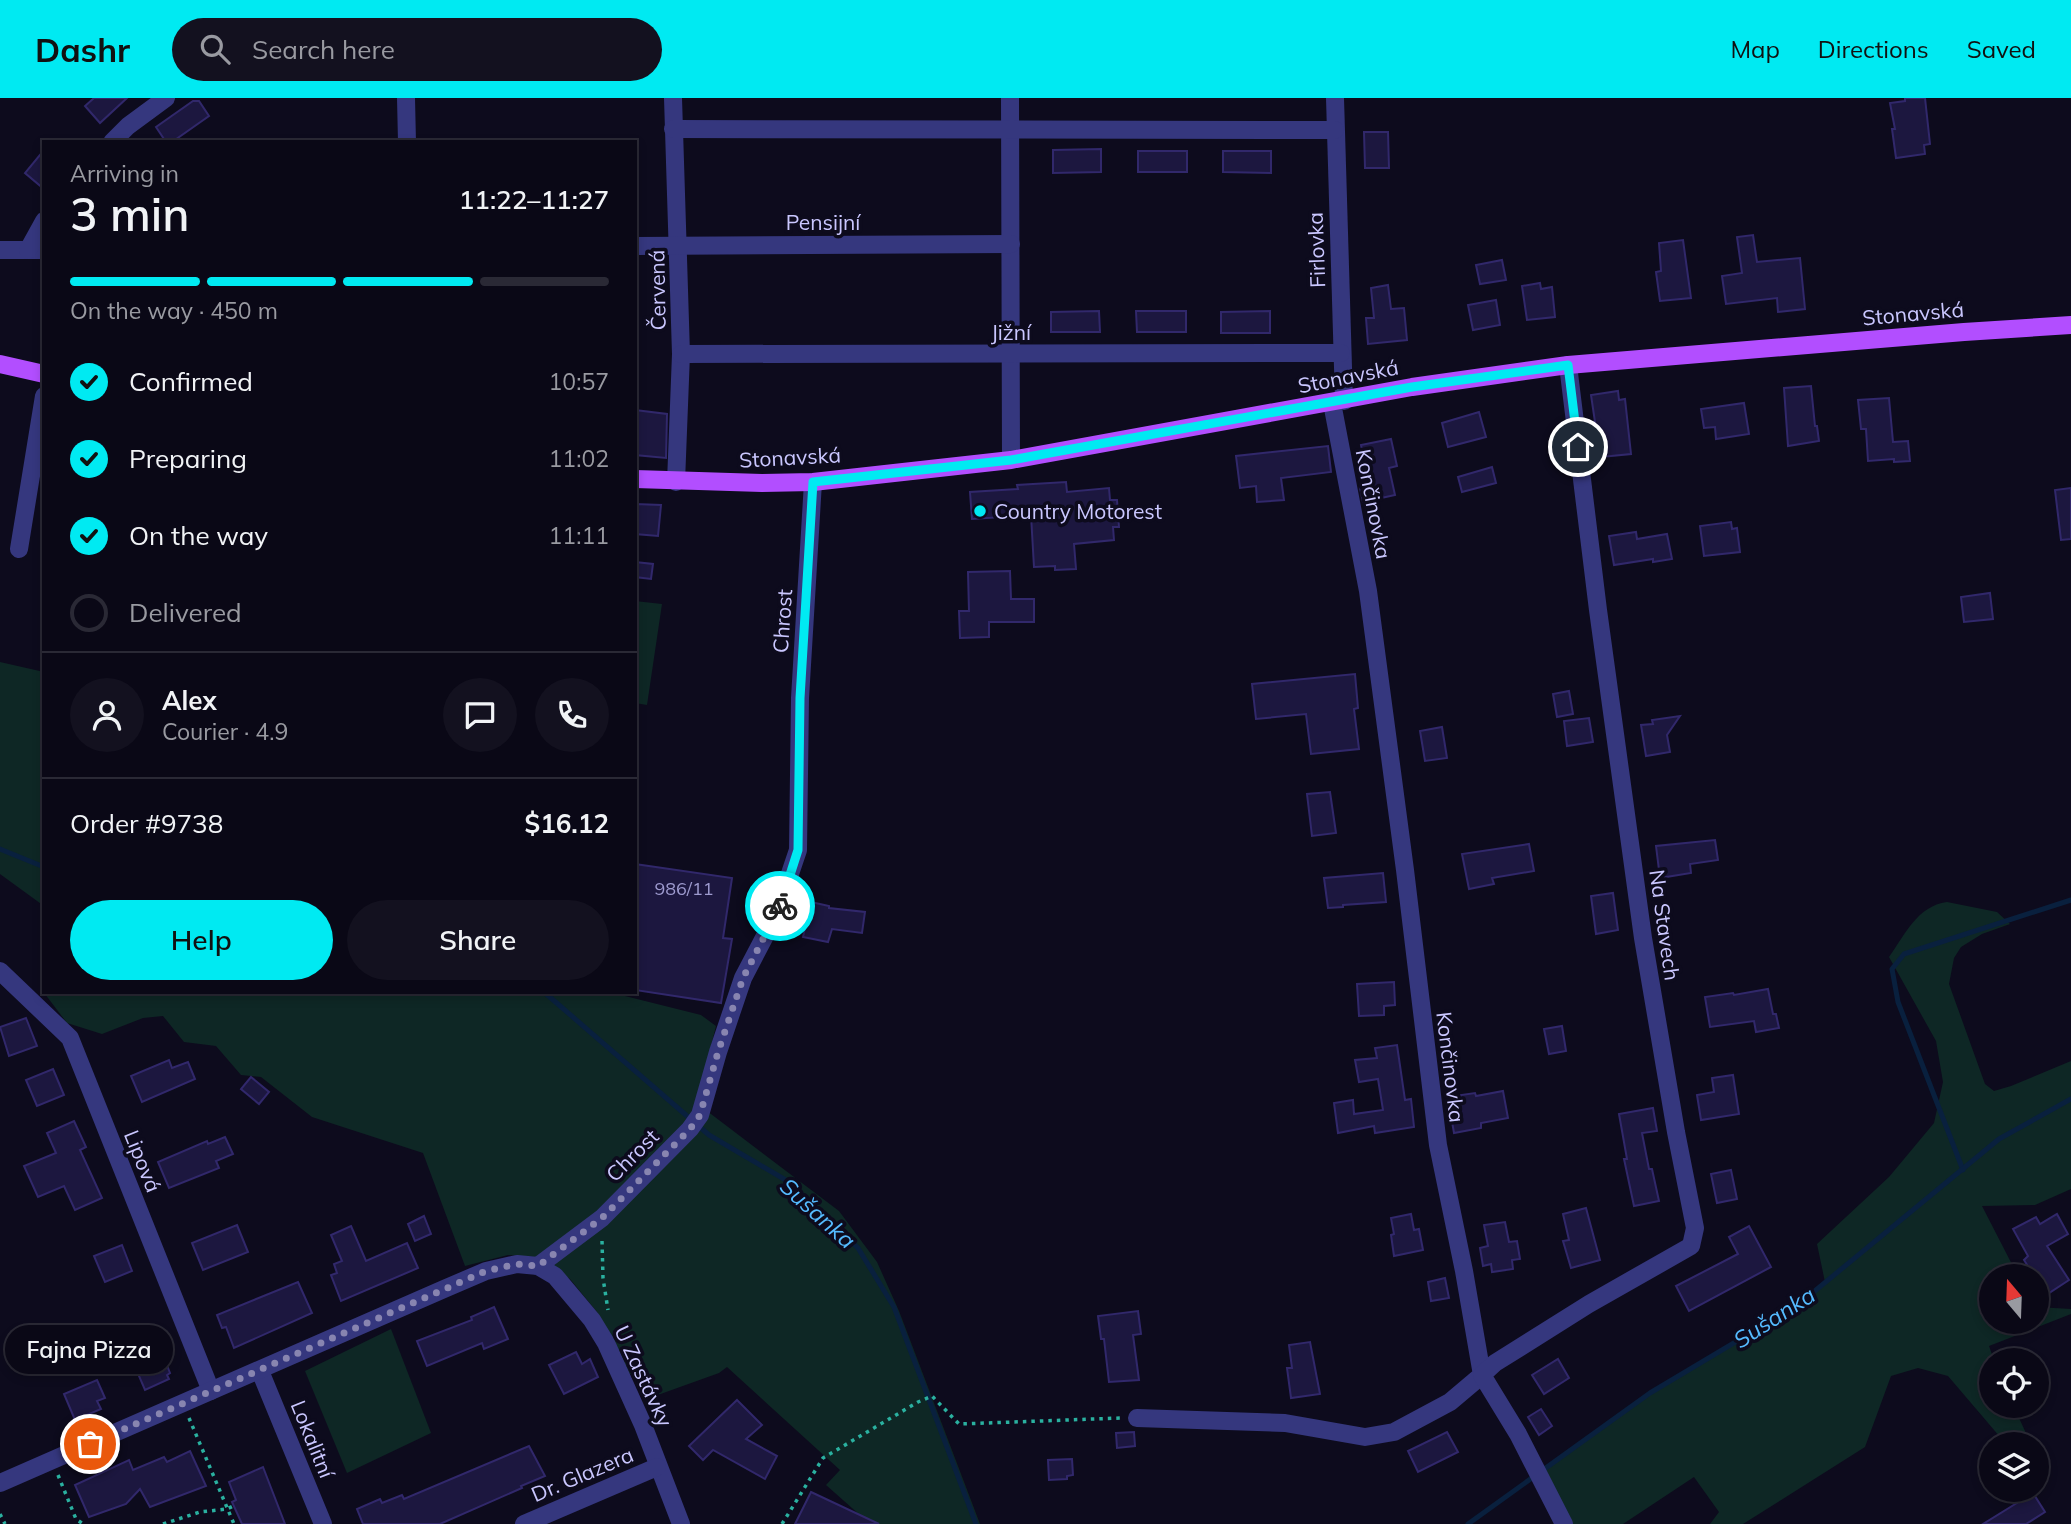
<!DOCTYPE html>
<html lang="en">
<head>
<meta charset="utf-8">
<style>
	:root { --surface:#0a0816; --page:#13111f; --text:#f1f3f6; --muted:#999aa1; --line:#2a2935; --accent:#00eaf2 }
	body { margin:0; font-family:Mulish,sans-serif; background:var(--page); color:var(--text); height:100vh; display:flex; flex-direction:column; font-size:26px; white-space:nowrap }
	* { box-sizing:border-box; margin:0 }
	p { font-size:23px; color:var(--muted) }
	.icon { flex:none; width:38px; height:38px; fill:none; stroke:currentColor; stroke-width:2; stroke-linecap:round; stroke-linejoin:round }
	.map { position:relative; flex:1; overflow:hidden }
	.sheet { position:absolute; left:42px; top:42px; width:595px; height:854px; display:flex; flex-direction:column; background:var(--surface); border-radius:0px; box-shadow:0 4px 10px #0003,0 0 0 2px var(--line) }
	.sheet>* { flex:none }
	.needle { width:46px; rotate:341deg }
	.fabs { position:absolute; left:1979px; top:1166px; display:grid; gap:14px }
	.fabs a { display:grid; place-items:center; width:70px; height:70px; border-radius:50%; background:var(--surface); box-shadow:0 4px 10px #0003,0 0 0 2px var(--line); font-size:35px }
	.pin { position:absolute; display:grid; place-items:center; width:60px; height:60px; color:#fff; margin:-30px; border:4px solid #fff; border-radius:50%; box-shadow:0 2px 7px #0007 }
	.courier { position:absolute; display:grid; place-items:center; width:70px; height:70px; margin:-35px; border:5px solid #00eaf2; border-radius:50%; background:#fff; color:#222; box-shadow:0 2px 9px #0007 }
	.bubble { position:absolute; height:49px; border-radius:24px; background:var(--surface); box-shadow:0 4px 10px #0003,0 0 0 2px var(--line); font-size:23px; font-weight:600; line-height:49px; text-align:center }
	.head em { font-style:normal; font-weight:600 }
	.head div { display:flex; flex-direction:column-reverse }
	.head { display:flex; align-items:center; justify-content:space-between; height:119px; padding:0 28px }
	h1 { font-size:46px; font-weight:600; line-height:52px }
	.bar { display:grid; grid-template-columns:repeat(4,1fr); gap:10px 7px; align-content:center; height:84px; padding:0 28px }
	.bar i { height:9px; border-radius:5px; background:var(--line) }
	.bar .selected { background:var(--accent) }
	.bar p { grid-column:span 4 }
	.line { display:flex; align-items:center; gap:18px; padding:0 28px; border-top:2px solid var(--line) }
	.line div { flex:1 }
	.round { display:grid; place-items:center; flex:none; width:74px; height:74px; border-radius:37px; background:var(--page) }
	ol { padding:0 28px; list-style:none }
	li { display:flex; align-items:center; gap:21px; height:77px }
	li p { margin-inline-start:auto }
	li .icon { padding:7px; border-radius:50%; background:var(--accent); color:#111; stroke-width:4 }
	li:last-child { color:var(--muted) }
	li i { width:38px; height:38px; border:4px solid var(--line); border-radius:50% }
	.action { display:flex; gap:14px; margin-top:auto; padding:14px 28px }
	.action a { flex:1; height:80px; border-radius:42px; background:var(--accent); color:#111; font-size:28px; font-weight:600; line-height:80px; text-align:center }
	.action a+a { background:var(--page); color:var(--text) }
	header { display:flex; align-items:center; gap:42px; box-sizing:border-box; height:98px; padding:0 35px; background:var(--accent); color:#111 }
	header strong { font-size:33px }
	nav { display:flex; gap:38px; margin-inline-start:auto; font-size:24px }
	.search { width:490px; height:63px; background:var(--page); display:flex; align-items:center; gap:18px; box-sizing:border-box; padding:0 24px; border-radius:38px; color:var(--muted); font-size:26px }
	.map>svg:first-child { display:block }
	.green { fill:#0e2725 }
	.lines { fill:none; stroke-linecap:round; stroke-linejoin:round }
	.stream { stroke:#09203e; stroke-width:5 }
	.building { fill:#1c173f; stroke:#31286b; stroke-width:2 }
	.path { stroke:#2ab1a0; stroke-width:3.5; stroke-dasharray:3.5 5; stroke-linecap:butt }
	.minor { stroke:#35377e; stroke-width:18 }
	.major { stroke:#b24eff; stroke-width:18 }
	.done { stroke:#8885b0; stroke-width:7; stroke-dasharray:0 12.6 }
	.route { stroke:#00eaf2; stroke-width:9 }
	.poi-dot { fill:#00eaf2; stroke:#0d0b1d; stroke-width:2.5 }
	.labels { text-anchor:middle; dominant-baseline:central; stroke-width:7; stroke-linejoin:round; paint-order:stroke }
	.number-label { font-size:18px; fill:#9e9bcf }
	.street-label { font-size:21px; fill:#cac7ff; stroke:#0d0b1d }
	.poi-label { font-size:21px; fill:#cac7ff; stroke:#0d0b1d; text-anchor:start }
	.water-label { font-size:23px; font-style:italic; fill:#5bf; stroke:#0d0b1d }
</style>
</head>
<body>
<header>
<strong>Dashr</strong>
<div class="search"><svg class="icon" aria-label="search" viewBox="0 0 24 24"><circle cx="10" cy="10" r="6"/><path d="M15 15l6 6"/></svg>Search here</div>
<nav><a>Map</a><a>Directions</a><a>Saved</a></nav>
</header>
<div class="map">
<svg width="2071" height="1426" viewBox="0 0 2071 1426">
	<rect width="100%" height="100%" fill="#0d0b1d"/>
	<g class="green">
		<polygon points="635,503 662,506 647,607 635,605"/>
		<polygon points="0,564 44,574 44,808 0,776"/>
		<path d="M1947 804 1997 814 2010 826 1982 836 1961 849 1954 860 1949 886 1985 986 1994 993 2011 988 2071 963V1091L2035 1107 1982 1108 2018 1178H1992V1223H2037V1209L2071 1211V1216L1989 1248 1994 1262H1992V1307H2013L2031 1346H2006L1948 1278 1918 1270 1891 1278 1865 1349 1743 1426H1710L1719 1414 1694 1379 1623 1426H1568L1541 1374 1650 1295 1799 1206 1825 1184 1817 1146 1889 1079 1934 1025 1943 984 1936 943 1889 859C1905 837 1917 808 1947 804Z"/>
		<polygon points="76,894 609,894 701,917 716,928 696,1008 711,1016 839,1113 877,1164 899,1213 980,1426 863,1426 861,1418 826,1387 840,1372 727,1269 719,1275 655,1298 627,1273 597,1214 570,1181 534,1159 508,1157 465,1168 423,1055 312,1019 261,979 241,977 216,948 184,944 163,918 143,920 102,936 67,925 45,896"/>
		<polygon points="391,1231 431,1335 347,1375 305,1273"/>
	</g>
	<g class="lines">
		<g class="stream">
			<polyline points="0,751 44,769"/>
			<polyline points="544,894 709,1037 789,1084 858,1150 894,1209 976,1426"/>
			<polyline points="1963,1072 1898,904 1892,871 1904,856 2071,802"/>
			<polyline points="1468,1426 1650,1295 1799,1206 1999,1041 2071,1001"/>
		</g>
	</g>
	<g class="building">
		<polygon points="94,0 127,0 100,25 85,8"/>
		<polygon points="1905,0 1925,0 1930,46 1924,47 1925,56 1896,60 1892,31 1895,31 1890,5 1905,3"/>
		<polygon points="193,3 199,3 209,18 172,44 166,44 156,29"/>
		<polygon points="1364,34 1388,34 1389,70 1365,70"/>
		<polygon points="1101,51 1101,74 1053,75 1053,52"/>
		<polygon points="44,52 44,91 25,75"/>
		<rect x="1138" y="53" width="49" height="21"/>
		<polygon points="1223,53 1271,53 1271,75 1223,74"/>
		<polygon points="1753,137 1757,164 1800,160 1805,211 1778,214 1777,200 1726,206 1722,178 1742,175 1737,139"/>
		<polygon points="1683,142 1691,200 1660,203 1656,174 1661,173 1659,145"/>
		<polygon points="1502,162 1506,182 1480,186 1476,167"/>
		<polygon points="1540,185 1541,191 1552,189 1555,219 1527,222 1522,188"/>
		<polygon points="1388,187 1391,211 1404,210 1407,242 1368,246 1366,220 1374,220 1371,190"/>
		<polygon points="1496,202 1500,227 1473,232 1468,207"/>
		<polygon points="1099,213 1100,234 1051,234 1051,214"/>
		<polygon points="1136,213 1186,213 1186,234 1137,234"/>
		<polygon points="1270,213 1270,235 1221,235 1221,214"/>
		<polygon points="1811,288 1815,328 1817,328 1819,343 1788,348 1784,290"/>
		<polygon points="1618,293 1619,302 1625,301 1631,356 1591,360 1587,325 1595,324 1591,297"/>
		<polygon points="1889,300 1893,344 1908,343 1910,363 1894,364 1894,361 1868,363 1866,331 1861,331 1858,302"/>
		<polygon points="1744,305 1749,336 1716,341 1715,329 1704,330 1701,311"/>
		<polygon points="635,312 667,316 666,360 635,357"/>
		<polygon points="1479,314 1486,339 1448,349 1442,325"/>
		<polygon points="1391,341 1397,368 1389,370 1395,397 1363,404 1360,390 1370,388 1361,347"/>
		<polygon points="1328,348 1331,374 1281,380 1284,402 1257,404 1256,388 1240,390 1236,358"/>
		<polygon points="1492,369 1496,385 1462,394 1458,379"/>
		<polygon points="1066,384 1067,394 1109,390 1110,402 1117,402 1119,429 1113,429 1114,442 1074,446 1076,471 1055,472 1055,468 1034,469 1031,417 972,421 970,394 1018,391 1017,387"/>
		<polygon points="2071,390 2071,441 2061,442 2055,392"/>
		<polygon points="635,406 661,407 658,438 635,436"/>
		<polygon points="1731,424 1732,431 1737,430 1740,454 1704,458 1700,428"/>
		<polygon points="1636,434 1637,441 1667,436 1672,461 1653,464 1653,461 1614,467 1609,438"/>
		<polygon points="635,464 653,466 651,481 635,479"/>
		<polygon points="1010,473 1011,501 1034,501 1034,524 989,524 989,539 960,540 959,513 969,513 968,474"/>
		<polygon points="1990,495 1993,521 1964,524 1961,499"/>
		<polygon points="1355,576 1358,610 1354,611 1359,651 1311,656 1306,616 1256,621 1252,586"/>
		<polygon points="1569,593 1573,616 1557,619 1553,596"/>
		<polygon points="1680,618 1667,637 1670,654 1646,658 1641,627 1653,626 1652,622"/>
		<polygon points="1589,620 1593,644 1567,648 1564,623"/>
		<polygon points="1442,629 1447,660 1425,663 1420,633"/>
		<polygon points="1330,694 1336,735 1312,738 1307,696"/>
		<polygon points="1715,742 1718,762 1690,766 1691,775 1660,780 1656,748"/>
		<polygon points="1529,746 1534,773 1492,780 1494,786 1469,791 1462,756"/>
		<polygon points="635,766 732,780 723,840 732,841 721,905 635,892"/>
		<polygon points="1383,775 1386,804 1343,807 1343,809 1328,810 1324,780"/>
		<polygon points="1613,795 1618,832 1596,836 1591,798"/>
		<polygon points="811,804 829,808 829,810 865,814 862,835 832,831 828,844 803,839"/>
		<polygon points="1394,884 1395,907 1384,908 1384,917 1359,918 1357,886"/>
		<polygon points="1768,891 1773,916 1776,916 1779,930 1756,934 1754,923 1710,929 1705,899 1733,895 1734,897"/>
		<polygon points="26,920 37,948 9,958 0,929"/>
		<polygon points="1562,928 1566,953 1549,956 1544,931"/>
		<polygon points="1397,947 1405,1002 1411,1001 1414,1029 1375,1035 1374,1028 1338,1035 1334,1005 1353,1002 1354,1016 1383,1012 1378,981 1359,984 1355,962 1377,960 1375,950"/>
		<polygon points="169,962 172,970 188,964 195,981 142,1004 131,978"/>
		<polygon points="53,971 64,997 37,1008 26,982"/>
		<polygon points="1733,977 1739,1016 1701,1022 1697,997 1714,994 1712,980"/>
		<polygon points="251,979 269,994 259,1006 241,991"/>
		<polygon points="1503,993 1508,1020 1481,1025 1481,1030 1454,1035 1449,1006 1458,1004 1457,1001 1461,1000 1461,997 1475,995 1476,998"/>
		<polygon points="1653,1010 1657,1033 1642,1035 1649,1071 1652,1071 1659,1103 1634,1108 1624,1061 1627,1061 1619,1016"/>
		<polygon points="74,1023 86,1049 80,1052 102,1100 75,1112 64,1088 38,1099 24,1068 56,1055 47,1035"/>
		<polygon points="225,1039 233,1056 216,1063 219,1070 169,1090 158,1064 207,1043 208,1046"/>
		<polygon points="1731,1072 1737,1101 1717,1105 1711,1076"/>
		<polygon points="1586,1110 1600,1162 1571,1170 1563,1143 1569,1142 1563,1116"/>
		<polygon points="1411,1116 1414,1132 1419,1131 1423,1152 1394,1158 1391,1137 1394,1136 1391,1120"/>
		<polygon points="2057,1116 2068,1136 2047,1148 2069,1182 2046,1197 2037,1183 2037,1178 2034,1178 2024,1162 2028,1158 2013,1131 2036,1119 2040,1126"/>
		<polygon points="424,1118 431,1136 415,1143 408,1126"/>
		<polygon points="1505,1124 1509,1144 1517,1143 1520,1161 1512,1162 1513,1171 1492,1174 1491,1166 1483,1168 1480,1150 1488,1148 1484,1127"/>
		<polygon points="237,1127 248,1154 203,1172 192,1145"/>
		<polygon points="351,1128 366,1163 407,1145 418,1170 341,1203 331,1177 337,1175 334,1166 342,1163 331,1137"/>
		<polygon points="1749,1128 1771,1169 1689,1213 1676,1188 1738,1156 1729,1139"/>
		<polygon points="122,1147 132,1173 105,1184 94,1158"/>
		<polygon points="1445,1180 1449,1200 1431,1203 1428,1184"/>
		<polygon points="298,1184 312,1215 234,1250 226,1229 222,1230 217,1217"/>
		<polygon points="494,1209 508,1241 484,1251 482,1245 427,1268 417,1243 472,1222 471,1219"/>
		<polygon points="1138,1213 1141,1236 1133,1237 1139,1282 1109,1284 1104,1241 1101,1241 1098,1218"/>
		<polygon points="110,1231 116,1246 78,1262 70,1245"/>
		<polygon points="1310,1244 1320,1296 1291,1300 1287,1270 1292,1270 1289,1247"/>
		<polygon points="161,1252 170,1275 167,1277 169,1281 145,1292 133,1264"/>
		<polygon points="576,1254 582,1266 590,1261 598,1279 564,1296 549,1267"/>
		<polygon points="1558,1261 1569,1280 1544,1296 1532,1277"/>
		<polygon points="97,1282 105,1300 97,1303 101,1311 75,1322 64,1296"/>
		<polygon points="737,1302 762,1327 746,1341 777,1358 765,1381 713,1352 703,1362 689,1348"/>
		<polygon points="1541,1311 1552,1328 1539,1337 1528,1319"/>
		<polygon points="1134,1334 1135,1348 1117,1350 1116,1335"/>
		<polygon points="1447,1334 1458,1354 1418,1374 1408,1353"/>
		<polygon points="529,1348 545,1378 521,1388 522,1390 440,1426 363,1426 357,1411 380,1401 382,1405 402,1397 404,1401"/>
		<polygon points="190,1353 206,1388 150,1409 140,1391 126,1406 89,1419 75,1387 129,1362 133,1372 164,1359 167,1364"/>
		<polygon points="1072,1361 1073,1377 1067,1378 1067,1381 1049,1382 1048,1362"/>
		<polygon points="263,1369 285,1426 242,1426 232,1404 236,1402 229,1384"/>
		<polygon points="811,1394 879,1426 795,1426"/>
		<polygon points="2033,1395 2045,1414 2026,1426 1983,1426"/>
	</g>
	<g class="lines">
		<g class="path">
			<polyline points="602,1143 603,1180 608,1212"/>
			<polyline points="189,1320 234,1426"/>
			<polyline points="58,1377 76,1421 83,1426"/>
			<polyline points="0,1416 5,1426"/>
			<polyline points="163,1426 200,1414 227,1411 233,1408"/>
			<polyline points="782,1426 823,1360 918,1304 932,1298 959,1326 1121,1320"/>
		</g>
		<g class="minor">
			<polyline points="406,0 407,44"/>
			<polyline points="673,0 681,256 676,384"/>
			<polyline points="1010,0 1011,362"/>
			<polyline points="1335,0 1344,303"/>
			<polyline points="673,31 1335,32"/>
			<polyline points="112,44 128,28 166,0"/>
			<polyline points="635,148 1011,146"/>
			<polyline points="0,152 44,152"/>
			<polyline points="28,152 44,123"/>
			<polyline points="681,256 1341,255"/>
			<polyline points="19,451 44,298"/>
			<polyline points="0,873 70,940 211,1293"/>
			<polyline points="538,1168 602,1120 690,1031 700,1017 718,954 743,880 776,817 798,752 800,600 813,384"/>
			<polyline points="260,1273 323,1426"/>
			<polyline points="1137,1320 1285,1325 1365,1339 1394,1334 1450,1304 1482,1277 1464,1173 1438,1047 1405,772 1368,493 1332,305"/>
			<polyline points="0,1385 444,1191 486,1173 517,1166 538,1168 555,1178 592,1222 606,1245 643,1327 681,1426"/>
			<polyline points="524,1426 657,1369"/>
			<polyline points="1564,1426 1518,1336 1482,1277 1495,1265 1589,1206 1691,1148 1695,1130 1676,1034 1643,840 1598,512 1568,267"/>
		</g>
		<g class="major">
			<polyline points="0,266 44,276"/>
			<polyline points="635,381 762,385 813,384 1011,362 1412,289 1568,267 1964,234 2071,227"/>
		</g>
	</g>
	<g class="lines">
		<polyline class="done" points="90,1346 486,1173 517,1166 538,1168 602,1120 690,1031 700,1017 718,954 743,880 780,808"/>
		<polyline class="route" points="780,808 798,752 800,600 813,384 1011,362 1412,289 1568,267 1578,349"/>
	</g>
	<circle class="poi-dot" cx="980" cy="413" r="7"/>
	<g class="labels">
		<g class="number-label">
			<text x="684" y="790">986/11</text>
		</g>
		<g class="street-label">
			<text x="823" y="124">Pensijní</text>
			<text transform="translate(1316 152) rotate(-92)">Firlovka</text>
			<text transform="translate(657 192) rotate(-91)">Červená</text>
			<text transform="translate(1913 215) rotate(-5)">Stonavská</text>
			<text x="1011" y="234">Jižní</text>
			<text transform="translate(1348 278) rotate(-11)">Stonavská</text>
			<text transform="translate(790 359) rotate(-3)">Stonavská</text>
			<text transform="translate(1374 406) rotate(79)">Končinovka</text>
			<text transform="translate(782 523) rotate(-86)">Chrost</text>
			<text transform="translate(1665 827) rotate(82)">Na Stavech</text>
			<text transform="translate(1451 969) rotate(83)">Končinovka</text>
			<text transform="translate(632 1057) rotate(-45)">Chrost</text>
			<text transform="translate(143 1063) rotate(68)">Lipová</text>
			<text transform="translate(644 1278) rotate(65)">U Zastávky</text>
			<text transform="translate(313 1341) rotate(68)">Lokalitní</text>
			<text transform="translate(582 1376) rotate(-23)">Dr. Glazera</text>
		</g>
		<g class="poi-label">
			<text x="994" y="413">Country Motorest</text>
		</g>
		<g class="water-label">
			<text transform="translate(818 1115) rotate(42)">Sušanka</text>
			<text transform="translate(1774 1219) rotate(-33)">Sušanka</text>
		</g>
	</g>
</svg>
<div class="fabs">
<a><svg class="needle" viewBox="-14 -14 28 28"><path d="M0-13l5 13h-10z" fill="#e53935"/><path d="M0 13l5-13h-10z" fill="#999aa1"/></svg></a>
<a><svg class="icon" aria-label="locate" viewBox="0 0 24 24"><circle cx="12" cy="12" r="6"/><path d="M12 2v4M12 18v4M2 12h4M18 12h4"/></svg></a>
<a><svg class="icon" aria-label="layers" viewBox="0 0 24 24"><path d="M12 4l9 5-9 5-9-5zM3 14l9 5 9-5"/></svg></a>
</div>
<div class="pin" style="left:90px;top:1346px;background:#ea580c"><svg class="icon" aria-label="bag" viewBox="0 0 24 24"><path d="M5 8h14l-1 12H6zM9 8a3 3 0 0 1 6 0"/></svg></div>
<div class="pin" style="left:1578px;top:349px;background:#1f2937"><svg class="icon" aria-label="home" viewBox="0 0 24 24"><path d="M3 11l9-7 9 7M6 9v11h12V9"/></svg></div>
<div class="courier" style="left:780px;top:808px"><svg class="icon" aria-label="bike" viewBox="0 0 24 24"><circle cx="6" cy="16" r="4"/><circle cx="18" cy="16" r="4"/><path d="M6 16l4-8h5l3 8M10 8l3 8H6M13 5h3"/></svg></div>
<div class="bubble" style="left:5px;top:1227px;width:168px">Fajna Pizza</div>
<section class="sheet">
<div class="head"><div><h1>3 min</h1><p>Arriving in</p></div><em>11:22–11:27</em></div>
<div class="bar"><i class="selected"></i><i class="selected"></i><i class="selected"></i><i></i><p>On the way · 450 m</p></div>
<ol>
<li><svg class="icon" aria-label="check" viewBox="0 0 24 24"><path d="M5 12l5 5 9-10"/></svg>Confirmed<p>10:57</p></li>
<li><svg class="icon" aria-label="check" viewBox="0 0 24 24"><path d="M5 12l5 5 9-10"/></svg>Preparing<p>11:02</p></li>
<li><svg class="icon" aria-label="check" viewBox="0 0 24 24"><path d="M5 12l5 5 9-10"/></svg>On the way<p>11:11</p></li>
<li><i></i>Delivered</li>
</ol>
<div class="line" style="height:126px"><a class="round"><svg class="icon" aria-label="person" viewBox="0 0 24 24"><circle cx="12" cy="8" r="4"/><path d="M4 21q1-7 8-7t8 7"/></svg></a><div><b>Alex</b><p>Courier · 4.9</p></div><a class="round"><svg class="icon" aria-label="chat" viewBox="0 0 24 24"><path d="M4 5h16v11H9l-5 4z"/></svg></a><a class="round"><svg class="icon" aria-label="phone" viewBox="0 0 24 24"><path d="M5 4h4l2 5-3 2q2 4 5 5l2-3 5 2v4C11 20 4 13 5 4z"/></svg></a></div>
<div class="line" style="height:91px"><div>Order #9738</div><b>$16.12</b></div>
<div class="action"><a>Help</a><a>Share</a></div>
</section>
</div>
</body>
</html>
